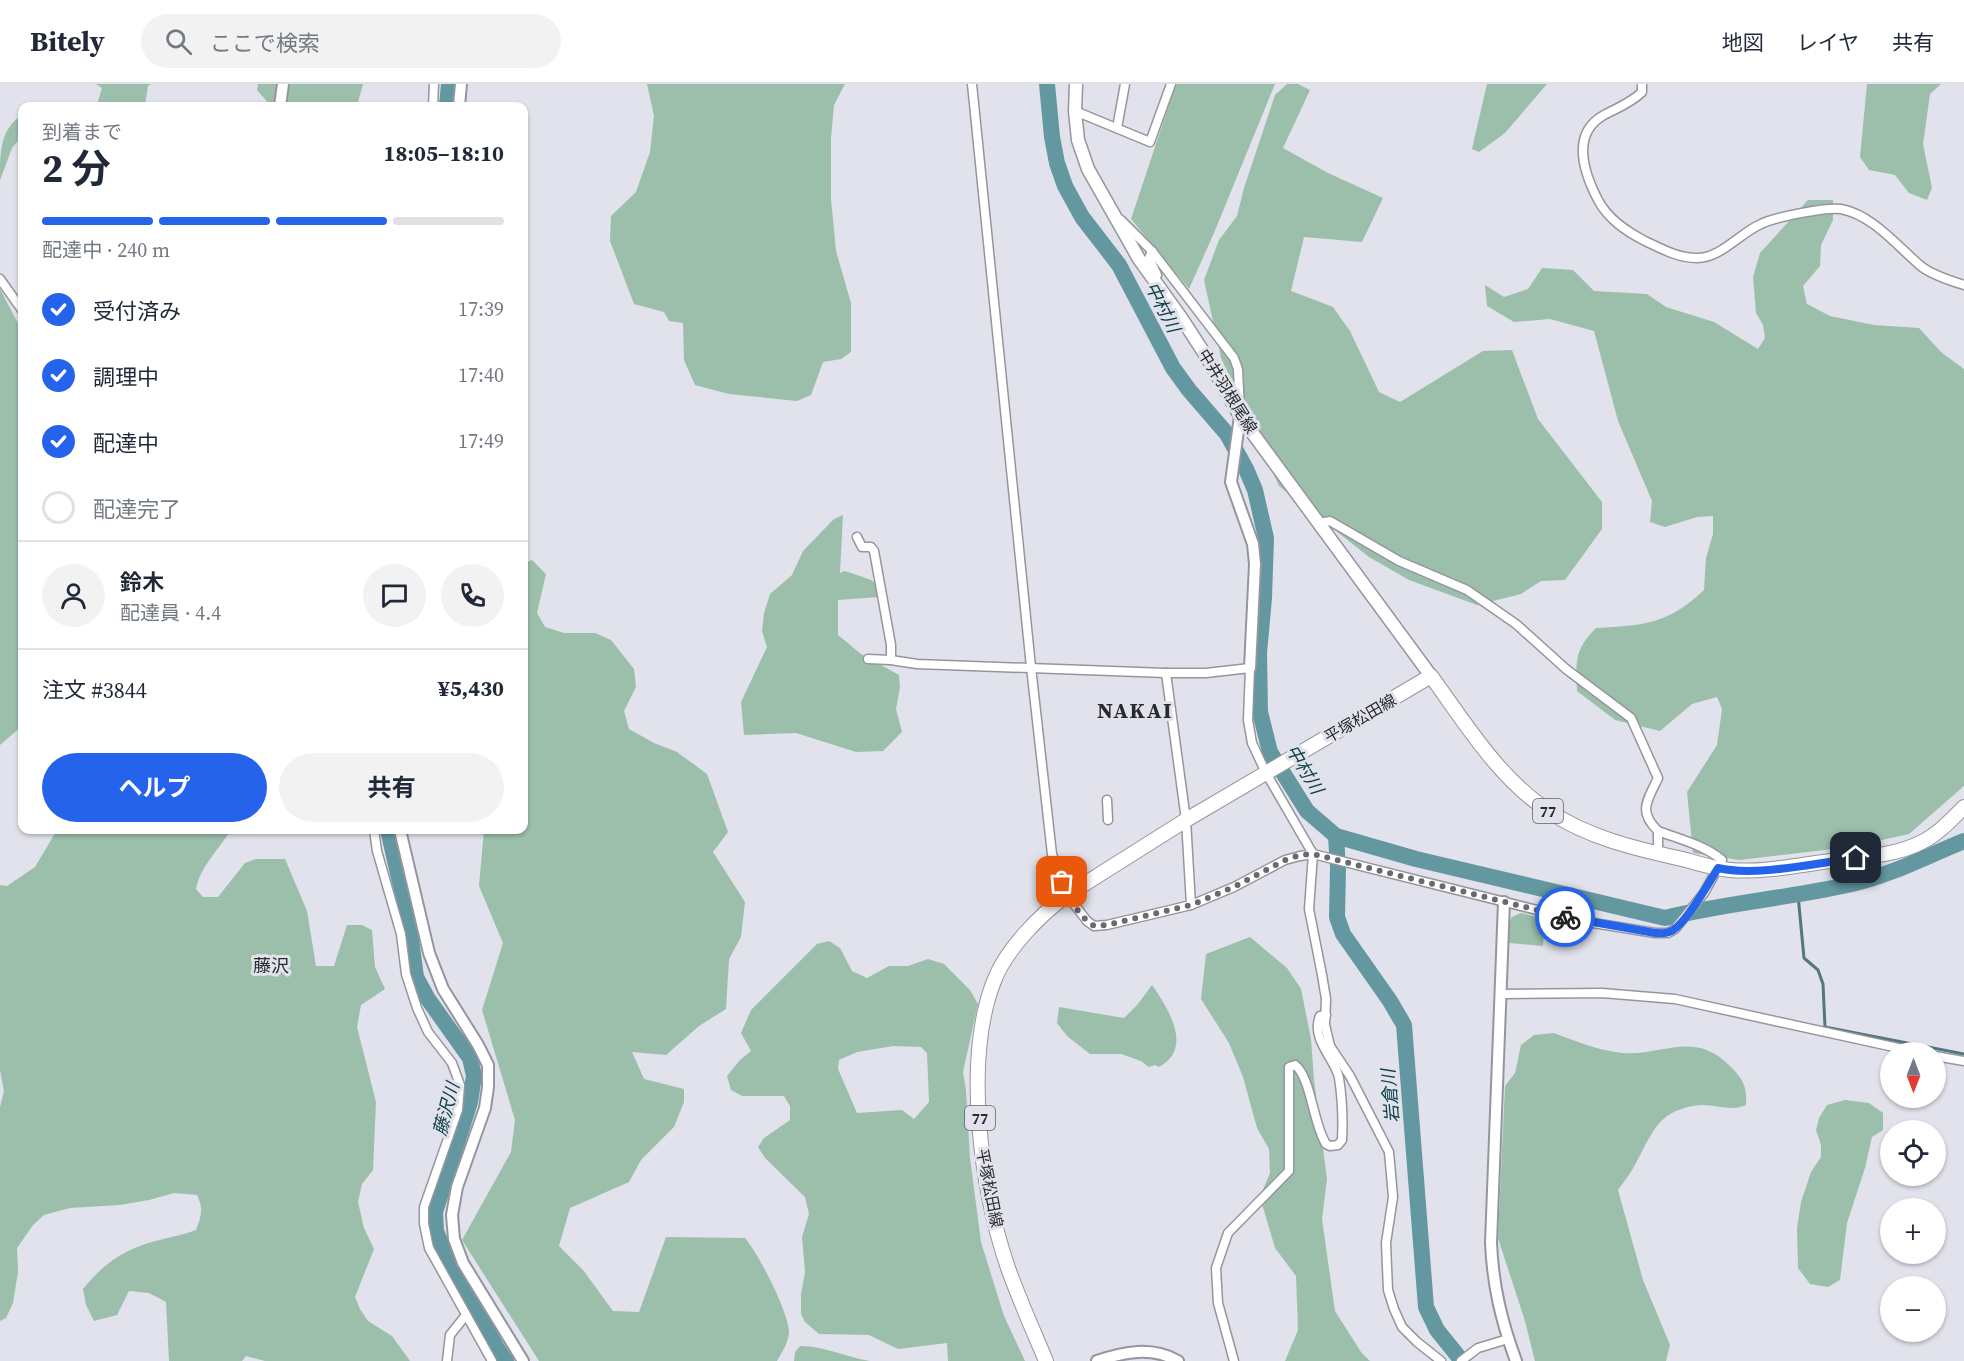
<!DOCTYPE html>
<html lang="ja">
<head>
<meta charset="utf-8">
<style>
	:root { --surface:#fff; --page:#f2f2f3; --text:#1f2937; --muted:#747a83; --line:#e0e1e3; --accent:#2563eb }
	body { margin:0; font-family:"Source Serif 4","Noto Sans JP",serif; background:var(--page); color:var(--text); height:100vh; display:flex; flex-direction:column; font-size:22px; white-space:nowrap }
	* { box-sizing:border-box; margin:0 }
	p { font-size:20px; color:var(--muted) }
	.icon { flex:none; width:33px; height:33px; fill:none; stroke:currentColor; stroke-width:2; stroke-linecap:round; stroke-linejoin:round }
	.map { position:relative; flex:1; overflow:hidden }
	.drawer { position:absolute; left:18px; top:18px; width:510px; height:732px; display:flex; flex-direction:column; background:var(--surface); border-radius:12px; box-shadow:0 2px 4px #0004 }
	.drawer>* { flex:none }
	.needle { width:39px; rotate:180deg }
	.controls { position:absolute; left:1880px; top:958px; display:grid; gap:12px }
	.controls a { display:grid; place-items:center; width:66px; height:66px; border-radius:50%; background:var(--surface); box-shadow:0 2px 4px #0004; font-size:30px }
	.pin { position:absolute; display:grid; place-items:center; width:51px; height:51px; color:#fff; margin:-26px; border-radius:12px; box-shadow:0 3px 9px #0006 }
	.courier { position:absolute; display:grid; place-items:center; width:60px; height:60px; margin:-30px; border:4px solid #2563eb; border-radius:50%; background:#fff; color:#222; box-shadow:0 2px 8px #0007 }
	.overview em { font-style:normal; font-weight:700 }
	.overview div { display:flex; flex-direction:column-reverse }
	.overview { display:flex; align-items:center; justify-content:space-between; height:102px; padding:0 24px }
	h1 { font-size:39px; font-weight:700; line-height:45px }
	.bar { display:grid; grid-template-columns:repeat(4,1fr); gap:9px 6px; align-content:center; height:72px; padding:0 24px }
	.bar i { height:8px; border-radius:4px; background:var(--line) }
	.bar .active { background:var(--accent) }
	.bar p { grid-column:span 4 }
	.line { display:flex; align-items:center; gap:15px; padding:0 24px; border-top:2px solid var(--line) }
	.line div { flex:1 }
	.round { display:grid; place-items:center; flex:none; width:63px; height:63px; border-radius:32px; background:var(--page) }
	ol { padding:0 24px; list-style:none }
	li { display:flex; align-items:center; gap:18px; height:66px }
	li p { margin-inline-start:auto }
	li .icon { padding:6px; border-radius:50%; background:var(--accent); color:#fff; stroke-width:4 }
	li:last-child { color:var(--muted) }
	li i { width:33px; height:33px; border:3px solid var(--line); border-radius:50% }
	.button { display:flex; gap:12px; margin-top:auto; padding:12px 24px }
	.button a { flex:1; height:69px; border-radius:36px; background:var(--accent); color:#fff; font-size:24px; font-weight:700; line-height:69px; text-align:center }
	.button a+a { background:var(--page); color:var(--text) }
	header { display:flex; align-items:center; gap:36px; box-sizing:border-box; height:84px; padding:0 30px; background:var(--surface); border-bottom:2px solid var(--line) }
	header strong { font-size:28px }
	nav { display:flex; gap:33px; margin-inline-start:auto; font-size:21px }
	.search { width:420px; height:54px; background:var(--page); display:flex; align-items:center; gap:15px; box-sizing:border-box; padding:0 21px; border-radius:33px; color:var(--muted); font-size:22px }
	.map>svg:first-child { display:block }
	.green { fill:#9cbfab; fill-rule:evenodd }
	.lines { fill:none; stroke-linecap:round; stroke-linejoin:round }
	.stream { stroke:#52777e; stroke-width:3 }
	.river { stroke:#6498a1; stroke-width:16 }
	.minor-casing { stroke:#95959e; stroke-width:11 }
	.tertiary-casing { stroke:#95959e; stroke-width:14 }
	.secondary-casing { stroke:#95959e; stroke-width:15 }
	.primary-casing { stroke:#95959e; stroke-width:16 }
	.minor { stroke:#fff; stroke-width:8 }
	.tertiary { stroke:#fff; stroke-width:10 }
	.secondary { stroke:#fff; stroke-width:12 }
	.primary { stroke:#fff; stroke-width:14 }
	.done { stroke:#696a70; stroke-width:6; stroke-dasharray:0 10.8 }
	.route { stroke:#2563eb; stroke-width:8 }
	.labels { text-anchor:middle; dominant-baseline:central; stroke-width:6; stroke-linejoin:round; paint-order:stroke }
	.shield { fill:#e1e2eb; stroke:#606166; stroke-width:1.5 }
	.shield-label { font-size:15px; font-weight:bold; fill:#292a2d }
	.street-label { font-size:16px; fill:#292a2d; stroke:#e1e2eb }
	.water-label { font-size:18px; font-style:italic; fill:#0f4047; stroke:#e1e2eb }
	.neighbourhood-label { font-size:18px; fill:#292a2d; stroke:#e1e2eb }
	.district-label { font-size:22px; font-weight:bold; letter-spacing:1.5px; fill:#292a2d; stroke:#e1e2eb }
</style>
</head>
<body>
<header>
<strong>Bitely</strong>
<div class="search"><svg class="icon" aria-label="search" viewBox="0 0 24 24"><circle cx="10" cy="10" r="6"/><path d="M15 15l6 6"/></svg>ここで検索</div>
<nav><a>地図</a><a>レイヤ</a><a>共有</a></nav>
</header>
<div class="map">
<svg width="1964" height="1277" viewBox="0 0 1964 1277">
	<rect width="100%" height="100%" fill="#e1e2eb"/>
	<g class="green">
		<polygon points="96,0 151,0 148,2 145,22 95,22 98,17 102,4"/>
		<polygon points="258,0 363,0 357,22 271,22 257,6"/>
		<polygon points="647,0 845,0 834,21 831,54 831,115 836,167 851,219 851,268 841,275 823,278 811,311 797,317 729,310 695,301 684,276 683,239 669,237 664,228 634,220 610,157 611,132 636,108 650,68 654,32"/>
		<polygon points="1176,0 1275,0 1214,149 1189,205 1131,135"/>
		<polygon points="1287,0 1298,0 1310,6 1283,64 1328,89 1383,114 1362,158 1304,153 1291,207 1333,223 1350,247 1379,308 1400,318 1483,267 1512,266 1538,335 1602,418 1602,445 1565,496 1541,497 1521,510 1477,521 1409,496 1369,473 1279,402 1221,274 1204,196 1219,156 1237,132 1244,104 1275,11"/>
		<polygon points="1487,0 1547,0 1505,49 1479,68 1472,65"/>
		<polygon points="1867,0 1941,0 1930,10 1923,60 1932,104 1927,116 1909,109 1895,91 1869,86 1860,73"/>
		<path d="M22 31V52L12 64 0 96C0 68 0 45 22 31Z"/>
		<path d="M1808 116H1833V136L1821 161 1820 182 1803 202 1807 220 1830 232 1874 241 1919 244 1941 268 1964 285V702L1909 750 1850 763 1739 776 1693 769 1687 708 1717 661 1722 625 1717 613 1692 620 1660 647 1615 636 1577 607C1576 578 1574 566 1596 544 1644 541 1667 541 1704 506L1706 474 1713 450V432L1697 433 1665 443 1650 438 1652 417 1618 337 1594 247 1550 235 1514 238 1487 222 1485 201 1504 213 1528 205 1542 184 1573 186 1594 207 1647 210 1666 223 1714 238 1758 265 1765 254 1763 241 1756 229 1753 193 1760 169Z"/>
		<polygon points="0,205 22,247 22,642 0,661"/>
		<path d="M843 431 840 489 844 487C849 488 873 496 874 498 877 501 878 509 879 513L838 516V551L861 570 899 591 900 603 896 625 902 648 883 667 856 668 796 649 744 651 741 618 767 563 762 547 764 529 770 510 792 491 803 467 834 435Z"/>
		<path d="M532 476 546 490 537 529 545 543 564 549H595L611 556 634 585 636 603 624 627 629 645 654 659 677 668 707 690 728 748 713 768 745 818 741 853 729 875 726 925 699 942 666 971 632 968 644 995 684 1005V1018L674 1043 641 1076 629 1098 570 1124 559 1162 583 1186 613 1227 639 1228 666 1153 745 1154C758 1169 788 1227 789 1247 789 1258 782 1268 777 1277H539L462 1156 511 1068 515 1036 482 926 503 859 479 802 484 746H524V479Z"/>
		<path d="M57 746H231C219 765 200 783 196 805L203 813H218L245 779 256 775H285L307 827 316 882H334L347 841H362L372 846 375 883 385 905 361 921 357 943 376 1018 373 1086 362 1100 358 1118 364 1144 374 1165 355 1213 360 1225 368 1237 392 1252 410 1277H265L246 1272 242 1277H169L166 1218 149 1209 129 1207 117 1231 94 1237 86 1221 83 1205C98 1186 117 1170 140 1162 158 1155 177 1153 196 1146 201 1133 204 1125 197 1111L174 1109 149 1116 120 1121 70 1124 44 1131 33 1141 17 1164 18 1188 13 1219 6 1234 0 1237V1023L4 1007 0 986V801L7 802 35 783Z"/>
		<polygon points="1521,829 1545,835 1543,862 1509,859 1509,838 1512,833"/>
		<polygon points="1250,853 1287,884 1301,905 1311,955 1314,996 1327,1095 1322,1135 1335,1227 1361,1268 1370,1277 1285,1277 1298,1246 1296,1192 1275,1164 1260,1113 1270,1089 1269,1065 1257,1044 1243,993 1229,959 1201,915 1206,870"/>
		<path d="M829 857 840 864 852 887 867 894 889 882H908L928 875 944 880 970 906 978 920 963 988 966 1006 970 1074 981 1158 1004 1232 1025 1277H948L947 1259 898 1265 869 1251 819 1250 805 1238 801 1230V1210L805 1188 802 1153 809 1130 805 1113 765 1074 758 1063 764 1054 790 1036V1022L784 1012H742L731 1006 727 992 740 976 751 967 741 949 751 926 817 860ZM893 962 921 963 927 969 929 1018 914 1035 902 1026 857 1029 838 985 839 976 857 968Z"/>
		<path d="M1152 901C1168 924 1194 964 1159 983L1155 981 1149 983 1141 977 1121 970H1090L1067 952 1057 939 1059 923 1124 934 1138 920Z"/>
		<path d="M1554 949C1573 956 1594 965 1615 968 1660 976 1692 942 1732 984 1744 997 1747 1003 1746 1021 1731 1028 1716 1020 1700 1021 1658 1026 1654 1046 1636 1079 1631 1089 1624 1097 1618 1106L1643 1196 1670 1261 1666 1277H1535L1525 1237 1498 1154 1505 1002 1515 989 1521 961 1534 951Z"/>
		<polygon points="1845,1016 1869,1019 1883,1029 1883,1046 1872,1053 1865,1084 1847,1139 1840,1196 1828,1203 1810,1200 1798,1184 1797,1144 1801,1118 1811,1088 1821,1073 1821,1061 1816,1046 1819,1034 1827,1021"/>
		<path d="M800 1262C824 1262 846 1273 870 1277H794L795 1268Z"/>
	</g>
	<g class="lines">
		<polyline class="stream" points="1798,811 1804,874 1818,886 1823,900 1825,943 1964,970"/>
		<g class="river">
			<path d="M1047 0 1052 53 1057 79 1065 102 1082 133 1119 181 1173 284 1189 306 1227 350 1246 385 1255 406 1266 454 1264 514 1259 569 1260 628 1270 668 1307 727 1336 752 1416 775 1665 834C1726 819 1790 814 1852 800 1891 791 1927 772 1964 757"/>
			<polyline points="447,22 449,0"/>
			<polyline points="388,746 408,833 416,893 428,915 470,974 474,992 470,1018 435,1128 436,1147 445,1169 497,1264 506,1277"/>
			<polyline points="1336,752 1338,784 1337,833 1343,850 1390,917 1404,941 1426,1223 1437,1246 1462,1277"/>
		</g>
		<defs>
			<g id="minor">
				<path d="M972 0 1031 583 1052 770 1067 811 1087 837 1094 842 1107 841 1191 821 1234 803 1285 776 1300 772 1313 770 1581 837 1655 849H1668L1675 845 1704 809 1722 776C1704 761 1679 755 1658 747"/>
				<path d="M1642 0V8C1631 19 1617 24 1604 31 1570 50 1584 89 1598 116 1608 135 1626 147 1645 157 1662 165 1678 174 1697 174 1721 174 1740 149 1761 140 1775 133 1826 123 1841 125 1873 131 1898 163 1922 183 1933 191 1951 197 1964 201"/>
				<polyline points="433,22 434,0"/>
				<polyline points="1075,27 1150,58 1171,0"/>
				<polyline points="1117,44 1125,0"/>
				<polyline points="1121,136 1152,167 1234,274 1238,285 1240,328"/>
				<polyline points="1152,167 1149,174 1157,191 1154,197"/>
				<polyline points="0,195 22,226"/>
				<path d="M1319 439 1330 437 1399 477 1467 506 1516 540 1566 585 1631 634 1658 694C1648 716 1637 727 1658 747V770"/>
				<polyline points="857,453 862,463 871,463 874,467 891,561 891,576"/>
				<polyline points="868,575 891,576 917,580 1166,589 1206,589 1250,584 1248,636 1252,659 1266,689 1313,770 1309,825 1322,891 1326,915 1325,941 1330,962 1350,992 1389,1068 1393,1113 1386,1159 1388,1206 1394,1225 1402,1243 1417,1258 1441,1277"/>
				<polyline points="1166,589 1186,736 1191,821"/>
				<polyline points="1107,716 1108,736"/>
				<polyline points="374,746 377,767 401,850 406,890 417,924 428,948 452,979 460,1001 458,1026 424,1123 424,1140 429,1164 492,1277"/>
				<polyline points="1500,910 1602,909 1675,915 1921,969"/>
				<polyline points="1935,972 1964,977"/>
				<polyline points="447,1277 450,1251 466,1231"/>
				<path d="M1234 1277 1218 1219 1216 1184 1228 1149 1289 1087V983L1295 981C1311 993 1313 1040 1326 1060L1330 1062 1338 1061 1342 1056C1343 1037 1342 1013 1339 994 1336 976 1310 955 1320 932L1326 931"/>
				<polyline points="1461,1277 1478,1264 1508,1255"/>
			</g>
			<g id="tertiary">
				<polyline points="280,22 283,0"/>
				<polyline points="459,22 461,0"/>
				<polyline points="1240,332 1231,398 1253,460 1255,480 1250,584"/>
				<polyline points="400,746 429,869 443,905 478,961 488,981 488,1003 485,1024 457,1103 452,1131 454,1155 463,1179 523,1277"/>
				<path d="M1504 818 1491 1159C1493 1202 1501 1236 1516 1277"/>
				<path d="M1097 1277C1124 1268 1151 1262 1178 1277"/>
			</g>
			<polyline id="secondary" points="1076,0 1075,27 1078,56 1088,85 1139,175 1182,235 1208,275 1240,332 1431,592"/>
			<path id="primary" d="M1046 1277C1033 1246 1019 1215 1008 1184 981 1105 963 976 994 897 1006 865 1040 831 1067 811L1186 736 1431 592C1466 640 1499 695 1550 728 1591 755 1638 765 1686 776 1700 780 1716 785 1730 786 1766 789 1803 780 1838 776 1866 773 1897 771 1922 758 1938 750 1951 736 1964 723"/>
		</defs>
		<use href="#minor" class="minor-casing"/>
		<use href="#tertiary" class="tertiary-casing"/>
		<use href="#secondary" class="secondary-casing"/>
		<use href="#primary" class="primary-casing"/>
		<use href="#minor" class="minor"/>
		<use href="#tertiary" class="tertiary"/>
		<use href="#secondary" class="secondary"/>
		<use href="#primary" class="primary"/>
	</g>
	<g class="lines">
		<path class="done" d="M1062 798C1068 814 1079 832 1094 842L1107 841 1191 821 1234 803 1285 776 1300 771 1313 770 1565 833"/>
		<path class="route" d="M1565 833 1655 849C1659 849 1665 850 1669 848 1683 845 1710 797 1718 784 1755 793 1816 779 1856 774"/>
	</g>
	<g class="labels">
		<g class="shield">
			<rect x="1533" y="715" width="30" height="24" rx="4.5"/>
			<rect x="965" y="1022" width="30" height="24" rx="4.5"/>
		</g>
		<g class="shield-label">
			<text x="1548" y="727">77</text>
			<text x="980" y="1034">77</text>
		</g>
		<g class="street-label">
			<text transform="translate(1228 307) rotate(58)">中井羽根尾線</text>
			<text transform="translate(1360 634) rotate(-30)">平塚松田線</text>
			<text transform="translate(990 1104) rotate(79)">平塚松田線</text>
		</g>
		<g class="water-label">
			<text transform="translate(1163 223) rotate(63)">中村川</text>
			<text transform="translate(1305 685) rotate(59)">中村川</text>
			<text transform="translate(1390 1012) rotate(-95)">岩倉川</text>
			<text transform="translate(446 1025) rotate(-75)">藤沢川</text>
		</g>
		<g class="neighbourhood-label">
			<text x="271" y="881">藤沢</text>
		</g>
		<g class="district-label">
			<text x="1135" y="626">NAKAI</text>
		</g>
	</g>
</svg>
<div class="controls">
<a><svg class="needle" viewBox="-14 -14 28 28"><path d="M0-13l5 13h-10z" fill="#e53935"/><path d="M0 13l5-13h-10z" fill="#747a83"/></svg></a>
<a><svg class="icon" aria-label="locate" viewBox="0 0 24 24"><circle cx="12" cy="12" r="6"/><path d="M12 2v4M12 18v4M2 12h4M18 12h4"/></svg></a>
<a>+</a>
<a>−</a>
</div>
<div class="pin" style="left:1062px;top:798px;background:#ea580c"><svg class="icon" aria-label="bag" viewBox="0 0 24 24"><path d="M5 8h14l-1 12H6zM9 8a3 3 0 0 1 6 0"/></svg></div>
<div class="pin" style="left:1856px;top:774px;background:#1f2937"><svg class="icon" aria-label="home" viewBox="0 0 24 24"><path d="M3 11l9-7 9 7M6 9v11h12V9"/></svg></div>
<div class="courier" style="left:1565px;top:833px"><svg class="icon" aria-label="bike" viewBox="0 0 24 24"><circle cx="6" cy="16" r="4"/><circle cx="18" cy="16" r="4"/><path d="M6 16l4-8h5l3 8M10 8l3 8H6M13 5h3"/></svg></div>
<section class="drawer">
<div class="overview"><div><h1>2 分</h1><p>到着まで</p></div><em>18:05–18:10</em></div>
<div class="bar"><i class="active"></i><i class="active"></i><i class="active"></i><i></i><p>配達中 · 240 m</p></div>
<ol>
<li><svg class="icon" aria-label="check" viewBox="0 0 24 24"><path d="M5 12l5 5 9-10"/></svg>受付済み<p>17:39</p></li>
<li><svg class="icon" aria-label="check" viewBox="0 0 24 24"><path d="M5 12l5 5 9-10"/></svg>調理中<p>17:40</p></li>
<li><svg class="icon" aria-label="check" viewBox="0 0 24 24"><path d="M5 12l5 5 9-10"/></svg>配達中<p>17:49</p></li>
<li><i></i>配達完了</li>
</ol>
<div class="line" style="height:108px"><a class="round"><svg class="icon" aria-label="person" viewBox="0 0 24 24"><circle cx="12" cy="8" r="4"/><path d="M4 21q1-7 8-7t8 7"/></svg></a><div><b>鈴木</b><p>配達員 · 4.4</p></div><a class="round"><svg class="icon" aria-label="chat" viewBox="0 0 24 24"><path d="M4 5h16v11H9l-5 4z"/></svg></a><a class="round"><svg class="icon" aria-label="phone" viewBox="0 0 24 24"><path d="M5 4h4l2 5-3 2q2 4 5 5l2-3 5 2v4C11 20 4 13 5 4z"/></svg></a></div>
<div class="line" style="height:78px"><div>注文 #3844</div><b>¥5,430</b></div>
<div class="button"><a>ヘルプ</a><a>共有</a></div>
</section>
</div>
</body>
</html>
